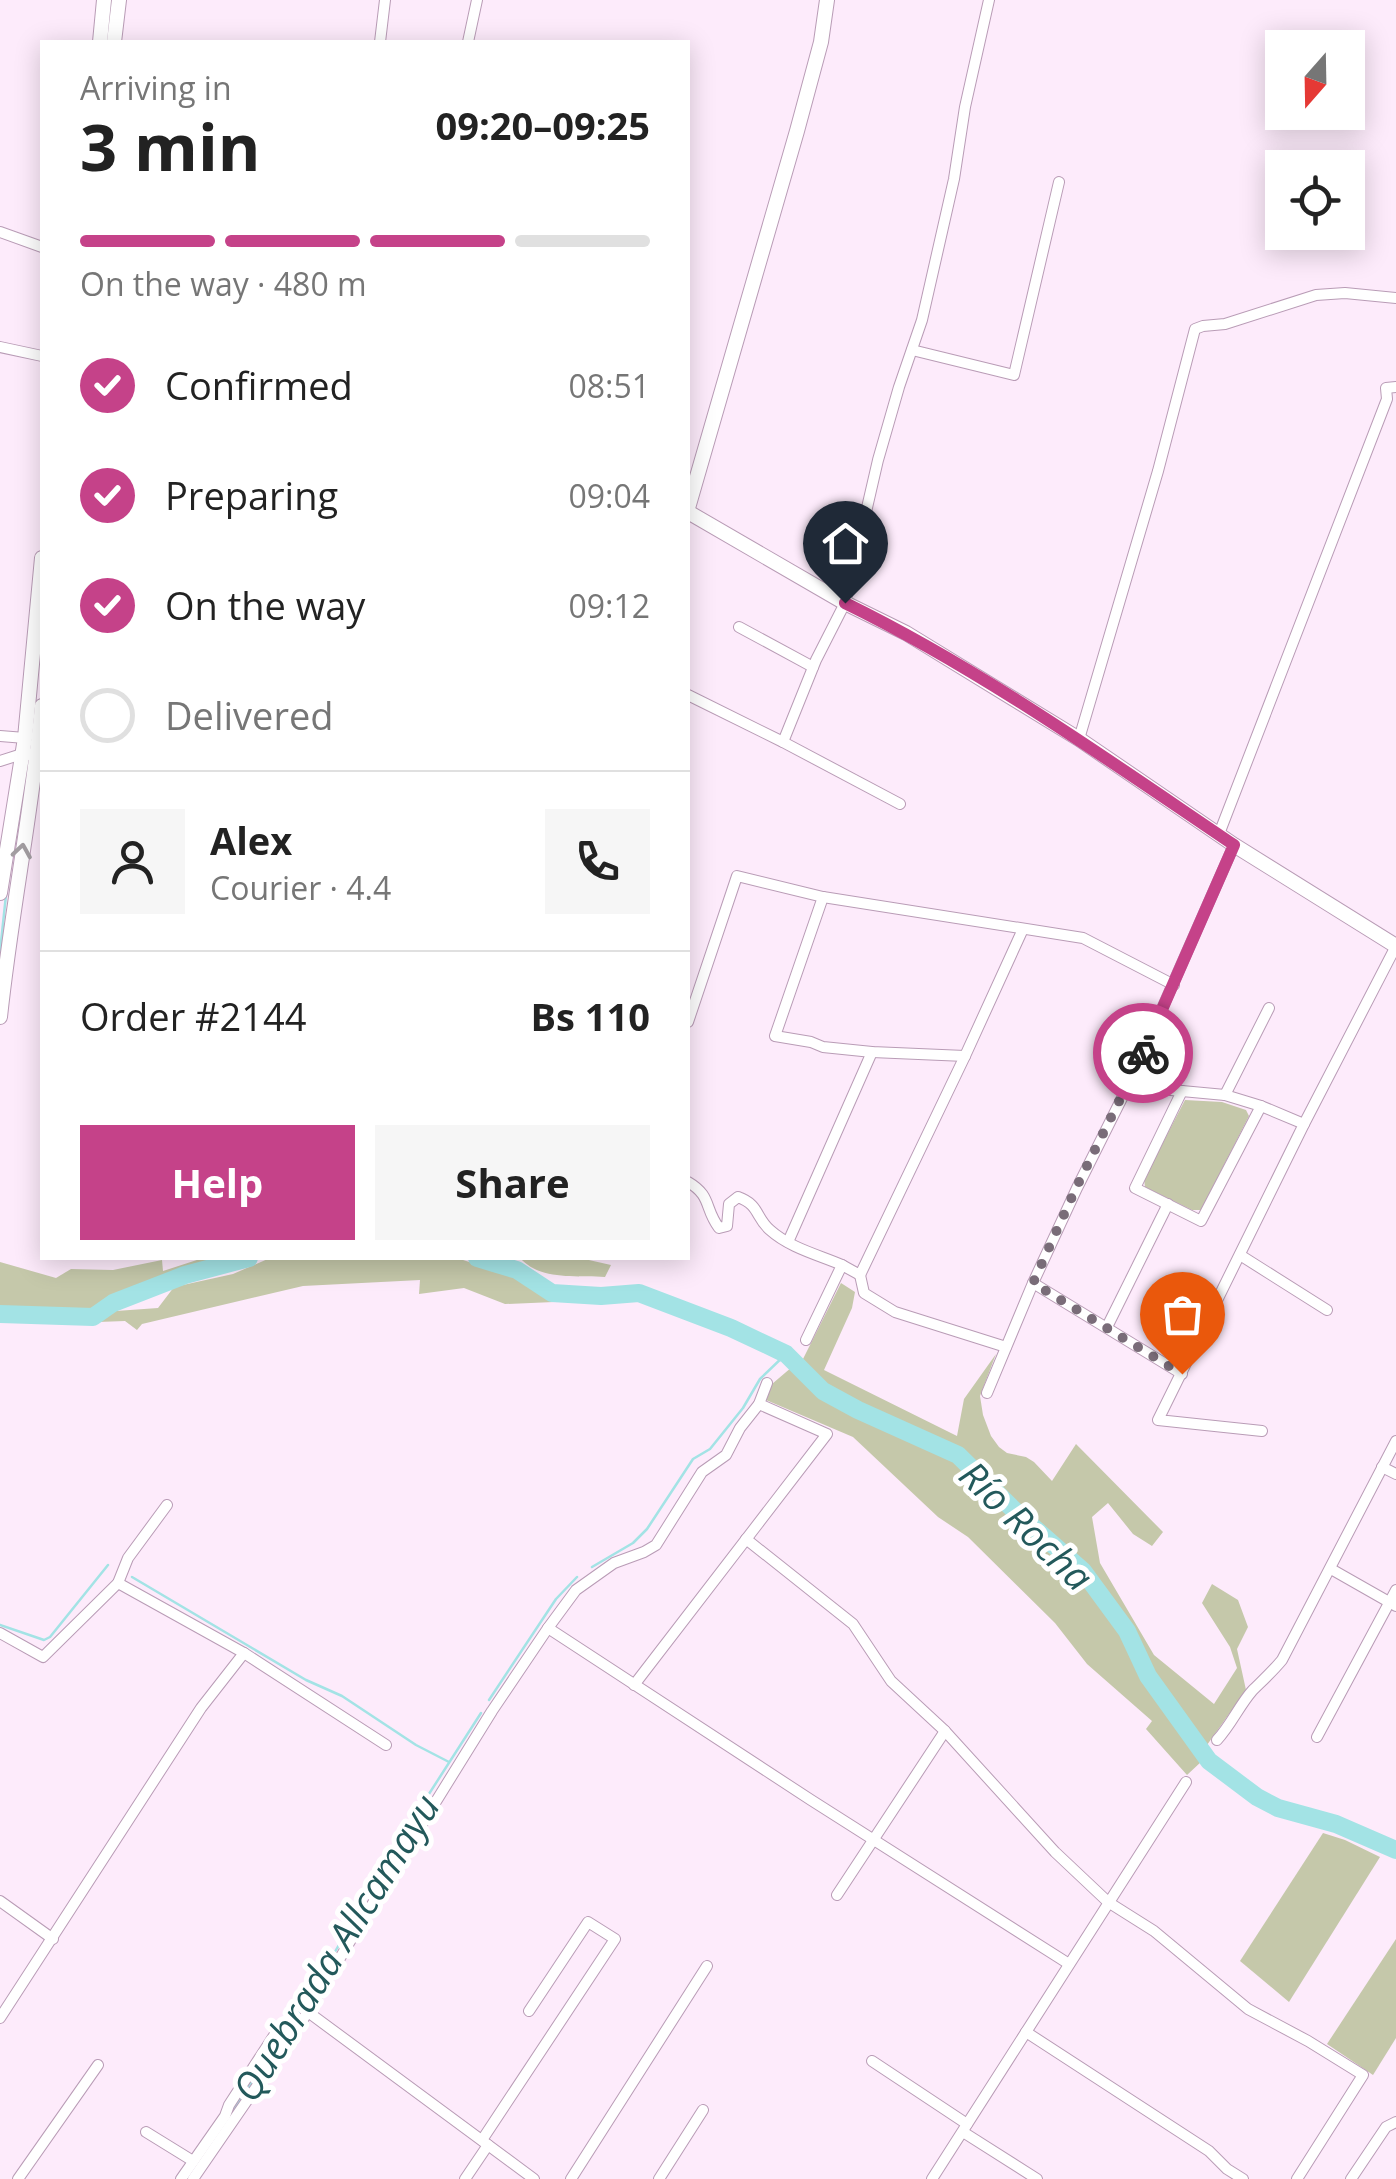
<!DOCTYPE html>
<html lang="en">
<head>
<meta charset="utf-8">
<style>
	:root { --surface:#fff; --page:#f6f6f6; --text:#222; --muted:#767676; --line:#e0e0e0; --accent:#c54289 }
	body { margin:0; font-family:"Open Sans",sans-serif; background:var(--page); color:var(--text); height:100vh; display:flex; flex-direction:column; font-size:38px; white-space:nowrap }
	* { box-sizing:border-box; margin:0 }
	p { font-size:32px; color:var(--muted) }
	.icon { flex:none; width:55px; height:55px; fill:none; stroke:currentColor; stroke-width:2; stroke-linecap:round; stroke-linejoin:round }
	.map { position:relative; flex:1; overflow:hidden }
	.side { position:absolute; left:40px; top:40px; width:650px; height:1220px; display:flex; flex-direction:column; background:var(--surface); border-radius:0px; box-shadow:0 5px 25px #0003 }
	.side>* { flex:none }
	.needle { width:65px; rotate:200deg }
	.tools { position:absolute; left:1265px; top:30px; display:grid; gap:20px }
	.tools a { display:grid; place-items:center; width:100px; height:100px; border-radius:0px; background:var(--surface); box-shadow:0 5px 25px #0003; font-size:50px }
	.pin { position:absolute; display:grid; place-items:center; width:85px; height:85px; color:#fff; margin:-102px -42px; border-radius:50% 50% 50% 0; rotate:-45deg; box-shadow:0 0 10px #0007 }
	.pin .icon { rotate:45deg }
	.courier { position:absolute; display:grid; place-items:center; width:100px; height:100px; margin:-50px; border:8px solid #c54289; border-radius:50%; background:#fff; color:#222; box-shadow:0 2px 12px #0007 }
	.head em { font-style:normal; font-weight:700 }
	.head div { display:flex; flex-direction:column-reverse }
	.head { display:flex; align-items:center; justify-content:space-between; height:170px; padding:0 40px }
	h1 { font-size:65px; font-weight:700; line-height:75px }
	.bar { display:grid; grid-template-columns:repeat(4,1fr); gap:15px 10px; align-content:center; height:120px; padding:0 40px }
	.bar i { height:12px; border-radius:8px; background:var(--line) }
	.bar .current { background:var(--accent) }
	.bar p { grid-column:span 4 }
	.line { display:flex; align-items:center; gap:25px; padding:0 40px; border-top:2px solid var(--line) }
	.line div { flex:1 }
	.round { display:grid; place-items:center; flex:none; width:105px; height:105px; border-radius:0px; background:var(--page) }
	ol { padding:0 40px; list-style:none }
	li { display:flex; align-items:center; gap:30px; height:110px }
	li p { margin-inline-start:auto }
	li .icon { padding:10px; border-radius:50%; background:var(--accent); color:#fff; stroke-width:4 }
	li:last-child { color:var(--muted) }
	li i { width:55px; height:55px; border:5px solid var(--line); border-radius:50% }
	.primary-button { display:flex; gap:20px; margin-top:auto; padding:20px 40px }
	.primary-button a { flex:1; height:115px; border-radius:0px; background:var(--accent); color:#fff; font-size:40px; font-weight:700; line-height:115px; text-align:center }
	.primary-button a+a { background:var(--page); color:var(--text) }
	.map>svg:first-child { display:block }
	.green { fill:#c5c8aa }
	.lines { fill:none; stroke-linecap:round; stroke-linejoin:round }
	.stream { stroke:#a3e3e5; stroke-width:2.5 }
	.river { stroke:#a3e3e5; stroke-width:18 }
	.street-casing { stroke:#b99cb6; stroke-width:12 }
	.secondary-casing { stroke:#b99cb6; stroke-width:16 }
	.street { stroke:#fff; stroke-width:10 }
	.secondary { stroke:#fff; stroke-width:14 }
	.oneway { stroke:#a39ea2 }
	.done { stroke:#796c78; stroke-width:10; stroke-dasharray:0 18 }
	.route { stroke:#c54289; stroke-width:12 }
	.labels { text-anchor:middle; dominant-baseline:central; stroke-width:10; stroke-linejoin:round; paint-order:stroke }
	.water-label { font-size:38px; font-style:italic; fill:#23595b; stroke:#fff }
</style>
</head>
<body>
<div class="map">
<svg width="1396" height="2179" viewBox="0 0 1396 2179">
	<rect width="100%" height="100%" fill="#fdebfb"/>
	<g class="green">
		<polygon points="1185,1100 1222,1102 1246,1110 1249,1116 1201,1210 1192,1210 1145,1187 1144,1179"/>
		<polygon points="203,1258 225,1258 159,1278 108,1299 89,1311 0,1307 0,1262 56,1278 71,1269 113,1270 162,1260 163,1271"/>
		<polygon points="270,1258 457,1258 512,1276 554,1302 505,1304 464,1288 419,1294 420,1280 303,1286 142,1324 137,1330 125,1321 98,1322 116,1311 158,1308 174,1287 233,1274"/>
		<path d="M520 1258H580L611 1265 605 1277C575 1275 541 1281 520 1258Z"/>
		<polygon points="841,1283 855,1292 852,1308 824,1370 957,1436 964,1399 996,1354 980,1396 983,1415 991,1436 999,1447 1007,1453 1026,1457 1034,1462 1052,1481 1076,1444 1163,1532 1152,1546 1133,1534 1108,1503 1092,1517 1100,1563 1154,1655 1214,1704 1237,1668 1230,1647 1202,1603 1212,1584 1238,1600 1248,1627 1237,1649 1246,1690 1207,1745 1147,1661 1134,1631 1090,1569 959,1449 845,1397 825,1385 803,1359"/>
		<polygon points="792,1367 823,1396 957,1460 1078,1574 1122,1631 1141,1673 1202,1761 1187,1775 1146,1729 1152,1721 1087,1664 1055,1623 968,1537 938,1517 853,1437 766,1400 772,1384"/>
		<polygon points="1323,1833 1345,1840 1380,1857 1289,2002 1240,1961"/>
		<polygon points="1396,1939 1396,2038 1373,2075 1327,2044"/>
	</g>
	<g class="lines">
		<g class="stream">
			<polyline points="109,18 111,0"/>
			<polyline points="40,653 42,630"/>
			<polyline points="21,804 28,767"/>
			<polyline points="0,952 6,895"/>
			<polyline points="592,1567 633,1543 647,1529 693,1459 710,1449 743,1408 760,1379 786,1354"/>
			<polyline points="132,1577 306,1680 342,1696 416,1745 449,1762"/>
			<polyline points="0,1625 44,1640 50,1637 108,1565"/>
			<polyline points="489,1700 556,1599 577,1577"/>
			<polyline points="232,2111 306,2002 400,1839 481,1713"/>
		</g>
		<g class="river">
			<polyline points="477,1258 517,1270 552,1293 601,1296 639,1293 731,1328 786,1354 823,1391 858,1410 958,1455 1016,1512 1083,1571 1127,1631 1148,1676 1209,1761 1257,1797 1278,1808 1336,1824 1396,1850"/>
			<polyline points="0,1314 93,1317 113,1303 185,1275 249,1258"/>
		</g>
		<defs>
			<g id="street">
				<polyline points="380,42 385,0"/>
				<polyline points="468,42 477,0"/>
				<polyline points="0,232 42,247"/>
				<polyline points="0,347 42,356"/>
				<polyline points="912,350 1014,375 1059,182"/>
				<polyline points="739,627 813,667"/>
				<polyline points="688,695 783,742 900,804"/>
				<polyline points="0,736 25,738"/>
				<polyline points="1079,739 1158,471 1195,329 1203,326 1225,324 1316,295 1345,293 1396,298"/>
				<polyline points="783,742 816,660 845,603 878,460 899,387 922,320 954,179 965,107 989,0"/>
				<polyline points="0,761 22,754 28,755"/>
				<polyline points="1219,834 1387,399 1386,388 1396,387"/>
				<polyline points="823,897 775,1036 811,1042 823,1047 872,1052 965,1056"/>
				<polyline points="688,1022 737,876 823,897 1083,938 1174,985"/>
				<polyline points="1128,1086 1225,1095 1261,1106 1304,1124"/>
				<polyline points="1182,1091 1135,1188 1201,1221 1261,1106"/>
				<polyline points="1225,1095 1269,1008"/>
				<path d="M688 1182C712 1196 704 1208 719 1228L727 1226 729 1204 738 1197C760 1205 755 1217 770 1230 790 1248 819 1255 842 1265"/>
				<polyline points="788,1242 872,1052"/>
				<polyline points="1240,1255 1327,1310"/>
				<polyline points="860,1275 864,1293 895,1312 1006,1347"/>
				<polyline points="1033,1283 1182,1374"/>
				<polyline points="1107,1327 1168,1204"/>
				<polyline points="806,1340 842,1265 860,1275 965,1056 1023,929"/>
				<polyline points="987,1393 1033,1283 1077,1188 1128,1086 1234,845"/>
				<polyline points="1262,1431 1158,1420 1304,1124 1396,946"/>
				<polyline points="1382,1467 1396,1474"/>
				<polyline points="746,1539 853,1624 891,1681 945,1731 1055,1852 1108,1902 1154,1931 1248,2009 1308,2041 1363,2075 1297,2179"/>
				<polyline points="1331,1569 1396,1606"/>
				<polyline points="118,1583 244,1653 386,1745"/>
				<polyline points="548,1628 811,1800 1069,1964"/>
				<polyline points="0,1633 43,1657 118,1583 128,1558 167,1505"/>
				<polyline points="634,1685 827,1434 759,1404"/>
				<polyline points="1317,1737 1396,1590"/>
				<path d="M1217 1740C1231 1725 1239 1706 1252 1691 1262 1681 1273 1671 1282 1660L1396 1441"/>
				<polyline points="837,1895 945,1731"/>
				<polyline points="0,1901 53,1939"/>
				<polyline points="308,2012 534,2179"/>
				<polyline points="0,2018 201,1708 244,1653"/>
				<polyline points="1026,2032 1209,2151 1227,2169 1243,2179"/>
				<polyline points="872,2061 967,2124"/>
				<polyline points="146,2132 193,2161"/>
				<polyline points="963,2132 1037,2179"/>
				<polyline points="482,2140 615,1939 588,1922 529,2011"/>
				<polyline points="18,2179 98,2065"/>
				<polyline points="181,2179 225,2116 229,2105 277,2031"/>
				<polyline points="193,2179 308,2012 365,1916 492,1711 548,1628 576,1590 614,1563 644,1552 656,1545 702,1472 726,1455 740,1428 759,1404 767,1383"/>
				<polyline points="465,2179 488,2145"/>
				<polyline points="571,2179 707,1966"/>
				<polyline points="659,2179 703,2110"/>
				<polyline points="932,2179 1186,1782"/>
				<polyline points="1351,2179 1386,2127 1396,2122"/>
			</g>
			<g id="secondary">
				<polyline points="100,42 104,0"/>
				<polyline points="114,42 119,0"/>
				<polyline points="688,508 797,131 821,42 827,0"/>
				<polyline points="688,512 845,603 906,633 1079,739 1234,845 1396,946"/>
				<polyline points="0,893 25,738 42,558"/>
				<path d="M0 1017C11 913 32 810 42 706"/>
			</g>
		</defs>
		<use href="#street" class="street-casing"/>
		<use href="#secondary" class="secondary-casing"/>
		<use href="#street" class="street"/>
		<use href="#secondary" class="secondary"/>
	</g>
	<defs><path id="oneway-chevron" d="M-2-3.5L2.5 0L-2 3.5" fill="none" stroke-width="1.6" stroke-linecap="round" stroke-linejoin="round" transform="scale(2.5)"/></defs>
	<use class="oneway" href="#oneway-chevron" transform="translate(22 851) rotate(-81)"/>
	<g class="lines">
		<polyline class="done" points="1143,1053 1076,1188 1033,1283 1182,1374"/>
		<path class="route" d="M845 603C982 670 1108 760 1234 845L1143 1053"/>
	</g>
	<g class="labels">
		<g class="water-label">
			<text transform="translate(1027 1525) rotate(44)">Río Rocha</text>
			<text transform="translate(335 1947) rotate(-58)">Quebrada Allcamayu</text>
		</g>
	</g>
</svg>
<div class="tools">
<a><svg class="needle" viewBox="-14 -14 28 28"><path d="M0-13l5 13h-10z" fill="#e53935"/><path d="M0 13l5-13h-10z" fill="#767676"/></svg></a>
<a><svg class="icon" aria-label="locate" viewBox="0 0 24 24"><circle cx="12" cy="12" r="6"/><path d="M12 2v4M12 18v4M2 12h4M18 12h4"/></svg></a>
</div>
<div class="pin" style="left:1182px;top:1374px;background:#ea580c"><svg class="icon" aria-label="bag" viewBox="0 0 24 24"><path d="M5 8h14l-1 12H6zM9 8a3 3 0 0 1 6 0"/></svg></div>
<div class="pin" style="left:845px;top:603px;background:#1f2937"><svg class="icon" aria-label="home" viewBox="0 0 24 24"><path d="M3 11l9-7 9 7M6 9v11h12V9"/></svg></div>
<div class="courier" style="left:1143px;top:1053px"><svg class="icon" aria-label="bike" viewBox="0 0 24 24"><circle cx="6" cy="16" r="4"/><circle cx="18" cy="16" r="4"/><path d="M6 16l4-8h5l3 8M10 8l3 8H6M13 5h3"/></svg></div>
<section class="side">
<div class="head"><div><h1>3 min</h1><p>Arriving in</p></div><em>09:20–09:25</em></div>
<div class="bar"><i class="current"></i><i class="current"></i><i class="current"></i><i></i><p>On the way · 480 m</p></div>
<ol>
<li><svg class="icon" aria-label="check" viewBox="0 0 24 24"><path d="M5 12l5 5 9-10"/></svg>Confirmed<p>08:51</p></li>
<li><svg class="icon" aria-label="check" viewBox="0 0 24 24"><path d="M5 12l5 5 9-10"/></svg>Preparing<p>09:04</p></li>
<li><svg class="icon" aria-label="check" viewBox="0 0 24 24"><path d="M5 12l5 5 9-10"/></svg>On the way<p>09:12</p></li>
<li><i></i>Delivered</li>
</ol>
<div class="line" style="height:180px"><a class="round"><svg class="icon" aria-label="person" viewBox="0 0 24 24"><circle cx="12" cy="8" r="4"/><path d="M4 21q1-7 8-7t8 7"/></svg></a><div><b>Alex</b><p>Courier · 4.4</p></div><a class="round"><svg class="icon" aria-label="phone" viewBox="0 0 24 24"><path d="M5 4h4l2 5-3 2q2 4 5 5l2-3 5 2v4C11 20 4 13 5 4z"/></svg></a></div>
<div class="line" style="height:130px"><div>Order #2144</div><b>Bs 110</b></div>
<div class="primary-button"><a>Help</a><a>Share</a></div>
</section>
</div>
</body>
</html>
